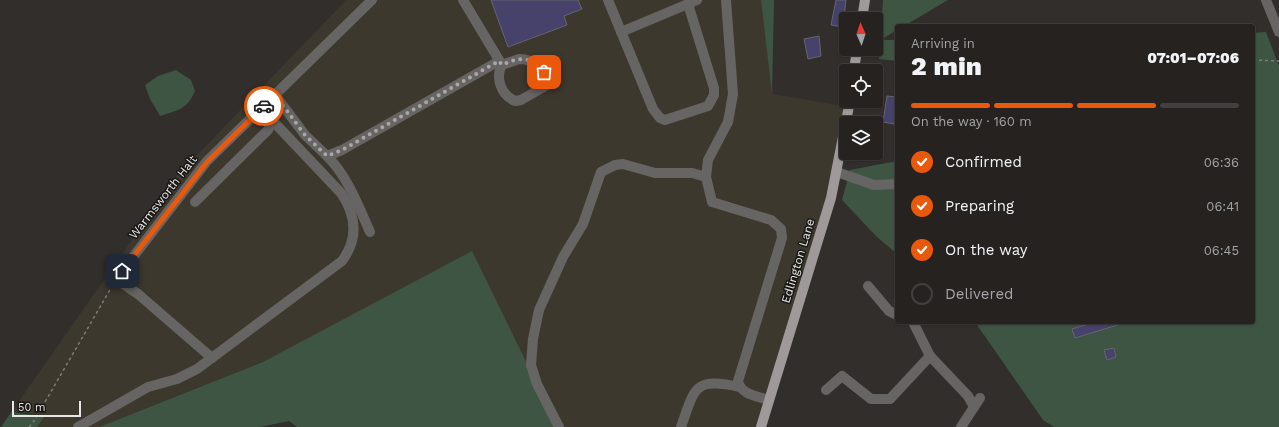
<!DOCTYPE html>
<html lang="en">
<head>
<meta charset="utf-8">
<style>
	:root { --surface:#252220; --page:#312f2d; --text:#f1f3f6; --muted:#a3a4a5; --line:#423f3e; --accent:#ea580c }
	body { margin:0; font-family:"Work Sans",sans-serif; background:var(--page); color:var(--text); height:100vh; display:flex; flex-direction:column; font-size:15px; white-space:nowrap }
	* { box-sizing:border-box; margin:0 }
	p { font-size:13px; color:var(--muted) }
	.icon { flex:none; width:22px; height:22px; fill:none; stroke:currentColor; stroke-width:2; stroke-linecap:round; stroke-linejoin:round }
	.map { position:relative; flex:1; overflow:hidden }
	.sheet { position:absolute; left:895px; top:24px; width:360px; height:300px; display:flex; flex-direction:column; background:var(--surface); border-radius:4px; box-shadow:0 1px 3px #0004,0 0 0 1px var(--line) }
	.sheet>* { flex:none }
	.needle { width:26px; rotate:357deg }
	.buttons { position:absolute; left:839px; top:12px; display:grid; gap:8px }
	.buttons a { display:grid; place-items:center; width:44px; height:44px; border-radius:4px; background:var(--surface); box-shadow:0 1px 3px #0004,0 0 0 1px var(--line); font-size:20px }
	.scale { position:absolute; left:12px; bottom:10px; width:69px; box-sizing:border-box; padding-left:4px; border:2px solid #e9e7e5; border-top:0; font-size:11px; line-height:14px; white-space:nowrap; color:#e9e7e5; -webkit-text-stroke:3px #181715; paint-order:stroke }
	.pin { position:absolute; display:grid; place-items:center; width:34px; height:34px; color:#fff; margin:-17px; border-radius:8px; box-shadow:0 2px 6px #0006 }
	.courier { position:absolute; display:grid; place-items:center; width:40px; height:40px; margin:-20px; border:3px solid #ea580c; border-radius:50%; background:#fff; color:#222; box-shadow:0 1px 5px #0007 }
	.summary em { font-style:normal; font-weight:800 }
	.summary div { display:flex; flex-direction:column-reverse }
	.summary { display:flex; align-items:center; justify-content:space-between; height:68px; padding:0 16px }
	h1 { font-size:26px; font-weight:800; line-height:30px }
	.bar { display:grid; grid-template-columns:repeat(4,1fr); gap:6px 4px; align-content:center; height:48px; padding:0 16px }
	.bar i { height:5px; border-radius:3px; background:var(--line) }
	.bar .current { background:var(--accent) }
	.bar p { grid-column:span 4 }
	ol { padding:0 16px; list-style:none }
	li { display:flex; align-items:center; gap:12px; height:44px }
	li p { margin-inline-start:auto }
	li .icon { padding:4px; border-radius:50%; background:var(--accent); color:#fff; stroke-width:4 }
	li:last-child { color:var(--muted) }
	li i { width:22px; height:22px; border:2px solid var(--line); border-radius:50% }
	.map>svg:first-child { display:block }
	.built { fill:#3d382e }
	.green { fill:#3d5542 }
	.building { fill:#47426c; stroke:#65656a }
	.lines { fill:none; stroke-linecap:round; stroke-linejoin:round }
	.path { stroke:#7e7b79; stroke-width:1.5; stroke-dasharray:3 3; stroke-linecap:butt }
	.minor { stroke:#676564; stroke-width:10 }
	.major { stroke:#9f9a99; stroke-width:10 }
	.done { stroke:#a9a6a4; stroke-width:4; stroke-dasharray:0 7.2 }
	.route { stroke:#ea580c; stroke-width:5 }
	.labels { text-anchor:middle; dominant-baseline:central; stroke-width:3; stroke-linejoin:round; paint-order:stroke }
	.street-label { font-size:12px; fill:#e9e7e5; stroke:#181715 }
</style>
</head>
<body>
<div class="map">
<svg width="1279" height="427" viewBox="0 0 1279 427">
	<rect width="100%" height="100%" fill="#312e2b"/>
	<polygon class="built" points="346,0 761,0 773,94 849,107 839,161 761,427 558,427 263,362 99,427 37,427 45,416 12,411 176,177"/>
	<g class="green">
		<polygon points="761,0 774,0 772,94"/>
		<polygon points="883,0 948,0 904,26 897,26 897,30 880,40 897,40 897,61 879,59"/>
		<polygon points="1266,32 1279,66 1279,427 1054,427 1043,420 975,322 1253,322 1253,33"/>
		<path d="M176 70 191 80 195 91C187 110 178 110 160 116L150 99 145 85 158 76Z"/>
		<polygon points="897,161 897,254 876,236 842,200 850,170"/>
		<polygon points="472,251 558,427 297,427 289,421 260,427 99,427 263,362"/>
		<polygon points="12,411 17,413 45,416 37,427 1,427"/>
	</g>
	<g class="building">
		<polygon points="491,0 578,0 582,9 564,16 567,25 508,47"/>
		<polygon points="836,0 846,0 843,27 831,25"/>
		<polygon points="819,36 821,56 808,59 804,39"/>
		<polygon points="887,96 897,97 897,118 895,118 894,124 883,122"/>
		<polygon points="1095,322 1120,322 1121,324 1075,338 1072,329"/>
		<polygon points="1114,348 1116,357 1107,360 1104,350"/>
	</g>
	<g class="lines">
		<g class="path">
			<polyline points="1253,60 1279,61"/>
			<polyline points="29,427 34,421 111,288"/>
		</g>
		<g class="minor">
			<polyline points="463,0 502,65"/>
			<polyline points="608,0 653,109 660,118 665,120 708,106 714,95 714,88 688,4 697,0"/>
			<path d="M726 0 733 94 728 122 708 160 706 177 712 202 771 220 781 229 782 238 738 381C741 395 757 396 769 400"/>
			<polyline points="1266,0 1279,32"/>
			<polyline points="621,32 688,4"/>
			<path d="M519 59C533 59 548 69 547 85L521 100 515 101C501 95 495 78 502 65Z"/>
			<polyline points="275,95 305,135 327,156 342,150 499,61"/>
			<path d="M327 156C348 177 358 205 370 232"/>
			<polyline points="837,172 874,185 897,184"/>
			<polyline points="195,202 268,130 271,123 268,115"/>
			<polyline points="868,286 889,311 897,315"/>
			<polyline points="913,322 930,356 968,396 974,407"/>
			<polyline points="212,358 138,294 116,279 207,161 372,0"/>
			<polyline points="826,390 842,376 871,399 890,399 930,356"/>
			<path d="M78 427 148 387 177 379 197 369 342 261C359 238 356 215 341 193L270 118"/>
			<polyline points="559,427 537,384 531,365 533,339 539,310 563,257 583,224 601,172 615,165 623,164 655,173 692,173 706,177"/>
			<path d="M681 427C695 387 694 377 740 387"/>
			<polyline points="961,427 980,398"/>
		</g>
		<g class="major">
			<polyline points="862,19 865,0"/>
			<polyline points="854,71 857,49"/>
			<polyline points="761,427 831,198 850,101"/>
		</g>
	</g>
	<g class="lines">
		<path class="done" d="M264 106 275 95 305 135 327 156 342 150 499 61 502 65C520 56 532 57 544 72"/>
		<polyline class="route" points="122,271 207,162 264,106"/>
	</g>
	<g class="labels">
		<g class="street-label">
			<text transform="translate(163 197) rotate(-52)">Warmsworth Halt</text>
			<text transform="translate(798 261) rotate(-73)">Edlington Lane</text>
		</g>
	</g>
</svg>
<div class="buttons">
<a><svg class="needle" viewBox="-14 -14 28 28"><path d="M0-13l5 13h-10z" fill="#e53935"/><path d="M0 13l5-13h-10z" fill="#a3a4a5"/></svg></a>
<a><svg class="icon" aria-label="locate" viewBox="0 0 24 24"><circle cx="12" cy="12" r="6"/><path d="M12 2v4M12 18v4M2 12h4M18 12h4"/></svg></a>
<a><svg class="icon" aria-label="layers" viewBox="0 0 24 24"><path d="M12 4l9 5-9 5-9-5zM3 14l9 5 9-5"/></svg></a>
</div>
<div class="scale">50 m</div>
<div class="pin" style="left:544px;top:72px;background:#ea580c"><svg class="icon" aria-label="bag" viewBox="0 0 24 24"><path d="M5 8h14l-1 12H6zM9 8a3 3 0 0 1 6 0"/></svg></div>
<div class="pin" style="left:122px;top:271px;background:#1f2937"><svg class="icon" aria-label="home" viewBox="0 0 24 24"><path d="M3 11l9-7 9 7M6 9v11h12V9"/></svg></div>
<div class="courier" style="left:264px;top:106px"><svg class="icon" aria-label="car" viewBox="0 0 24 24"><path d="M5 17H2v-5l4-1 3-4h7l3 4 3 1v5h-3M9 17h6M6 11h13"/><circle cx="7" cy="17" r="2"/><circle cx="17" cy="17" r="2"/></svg></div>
<section class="sheet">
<div class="summary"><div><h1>2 min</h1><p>Arriving in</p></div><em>07:01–07:06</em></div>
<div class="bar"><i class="current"></i><i class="current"></i><i class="current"></i><i></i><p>On the way · 160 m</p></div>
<ol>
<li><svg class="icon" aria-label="check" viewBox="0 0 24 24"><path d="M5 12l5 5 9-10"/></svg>Confirmed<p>06:36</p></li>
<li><svg class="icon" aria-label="check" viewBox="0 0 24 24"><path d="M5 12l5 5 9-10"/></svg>Preparing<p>06:41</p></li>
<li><svg class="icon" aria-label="check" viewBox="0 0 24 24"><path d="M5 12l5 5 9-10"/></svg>On the way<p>06:45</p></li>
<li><i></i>Delivered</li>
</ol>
</section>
</div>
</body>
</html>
